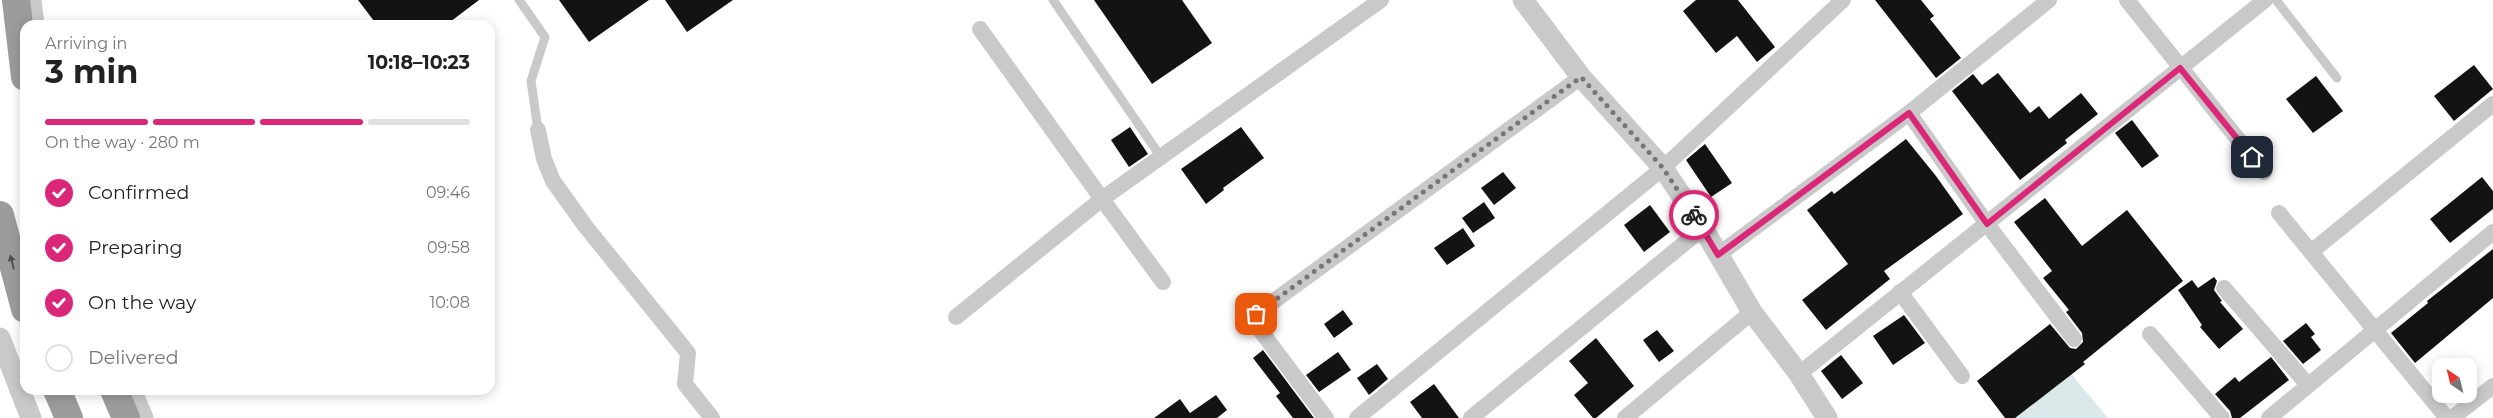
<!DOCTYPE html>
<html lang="en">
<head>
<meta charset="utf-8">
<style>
	:root { --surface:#fff; --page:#f2f2f2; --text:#222; --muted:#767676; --line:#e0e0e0; --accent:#db2777 }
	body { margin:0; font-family:Montserrat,sans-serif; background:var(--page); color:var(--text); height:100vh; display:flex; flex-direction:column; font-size:19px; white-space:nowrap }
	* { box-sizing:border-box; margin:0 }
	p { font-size:16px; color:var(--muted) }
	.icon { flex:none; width:28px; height:28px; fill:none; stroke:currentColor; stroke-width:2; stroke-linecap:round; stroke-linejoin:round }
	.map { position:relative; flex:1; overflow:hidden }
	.details { position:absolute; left:20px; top:20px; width:475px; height:375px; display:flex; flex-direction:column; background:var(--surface); border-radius:15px; box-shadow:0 2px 12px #0003 }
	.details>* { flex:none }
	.needle { width:32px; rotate:325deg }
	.fabs { position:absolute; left:2432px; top:358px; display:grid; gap:10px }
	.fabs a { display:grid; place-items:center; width:45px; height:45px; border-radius:10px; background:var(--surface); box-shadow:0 2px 12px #0003; font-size:25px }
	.pin { position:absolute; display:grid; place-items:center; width:42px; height:42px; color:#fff; margin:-21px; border-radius:10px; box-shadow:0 2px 8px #0006 }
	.courier { position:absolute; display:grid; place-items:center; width:50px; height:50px; margin:-25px; border:4px solid #db2777; border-radius:50%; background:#fff; color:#222; box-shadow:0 1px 6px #0007 }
	.summary em { font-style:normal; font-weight:700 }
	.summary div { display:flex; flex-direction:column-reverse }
	.summary { display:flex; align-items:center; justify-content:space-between; height:85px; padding:0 25px }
	h1 { font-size:32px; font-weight:700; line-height:38px }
	.bar { display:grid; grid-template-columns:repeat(4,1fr); gap:8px 5px; align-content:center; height:60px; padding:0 25px }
	.bar i { height:6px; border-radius:4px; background:var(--line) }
	.bar .active { background:var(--accent) }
	.bar p { grid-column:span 4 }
	ol { padding:0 25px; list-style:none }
	li { display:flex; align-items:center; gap:15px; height:55px }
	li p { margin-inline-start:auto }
	li .icon { padding:5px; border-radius:50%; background:var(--accent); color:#fff; stroke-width:4 }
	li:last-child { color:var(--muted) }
	li i { width:28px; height:28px; border:2px solid var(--line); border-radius:50% }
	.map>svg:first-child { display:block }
	.green { fill:#dae8e9 }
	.building { fill:#131313 }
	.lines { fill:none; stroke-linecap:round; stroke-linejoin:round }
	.service { stroke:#c9c9c9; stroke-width:9 }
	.minor { stroke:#c9c9c9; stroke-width:16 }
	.tertiary { stroke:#c9c9c9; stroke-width:21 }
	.trunk { stroke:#9c9c9c; stroke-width:28 }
	.oneway { fill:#535353 }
	.done { stroke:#767676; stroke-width:5; stroke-dasharray:0 9 }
	.route { stroke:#db2777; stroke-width:6 }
</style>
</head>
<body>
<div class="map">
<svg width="2493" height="418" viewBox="0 0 2493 418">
	<rect width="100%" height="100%" fill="#fff"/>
	<polygon class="green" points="2068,370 2108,418 2014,418"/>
	<g class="building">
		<polygon points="358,0 479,0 446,25 377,25"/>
		<polygon points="559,0 649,0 589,42"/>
		<polygon points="665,0 733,0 687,32"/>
		<polygon points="1094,0 1182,0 1212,43 1152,84"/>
		<polygon points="1696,0 1738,0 1775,47 1757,62 1737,36 1716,53 1683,11"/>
		<polygon points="1875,0 1921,0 1934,16 1930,19 1961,58 1936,78"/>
		<polygon points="2474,65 2493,89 2454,121 2434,96"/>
		<polygon points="1998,73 2030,113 2039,106 2049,119 2081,93 2098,114 2065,140 2067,143 2020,180 1952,91 1973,74 1982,85"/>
		<polygon points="2316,76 2343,111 2313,133 2286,99"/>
		<polygon points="2132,120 2159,156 2142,168 2115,133"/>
		<polygon points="1130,127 1148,154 1129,167 1111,140"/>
		<polygon points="1241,127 1264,158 1223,188 1224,190 1206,204 1181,169"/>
		<polygon points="1906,139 1936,176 1963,214 1884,271 1890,279 1826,330 1802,300 1848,264 1807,210 1832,191 1834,194"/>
		<polygon points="1705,144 1732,183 1711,197 1686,160"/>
		<polygon points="1503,172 1516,188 1494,205 1481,188"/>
		<polygon points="2482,177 2493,191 2493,209 2450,243 2430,219"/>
		<polygon points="2045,198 2082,246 2127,210 2183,281 2083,362 2085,364 2015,418 2005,418 1977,381 2050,324 2070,348 2076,349 2083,342 2082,333 2066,312 2069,310 2043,278 2052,271 2014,222"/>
		<polygon points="1484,202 1495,218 1473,233 1462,218"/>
		<polygon points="1650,205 1670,232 1644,252 1624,225"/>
		<polygon points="1463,228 1475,246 1447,265 1434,248"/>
		<polygon points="2493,249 2493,298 2415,363 2391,333 2428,303 2427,301"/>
		<polygon points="2214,277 2217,281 2214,290 2222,301 2220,302 2243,329 2219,349 2200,327 2202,325 2178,290 2192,280 2198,288"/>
		<polygon points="1343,310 1353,324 1334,338 1324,324"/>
		<polygon points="1904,315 1925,343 1893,365 1873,336"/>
		<polygon points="2306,323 2315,334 2311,337 2321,350 2303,364 2283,341"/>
		<polygon points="1657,330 1674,351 1659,362 1643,340"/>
		<polygon points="1596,338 1634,386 1596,418 1593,418 1574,395 1588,383 1569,361"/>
		<polygon points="1263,350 1314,418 1293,418 1276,396 1280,393 1253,358"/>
		<polygon points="1338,352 1351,370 1319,392 1306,375"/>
		<polygon points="1841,355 1863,383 1842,399 1821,371"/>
		<polygon points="2271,357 2289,380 2240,418 2232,418 2230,411 2215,394 2235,377 2239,382"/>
		<polygon points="1377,364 1388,379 1369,395 1357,378"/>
		<polygon points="1434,384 1459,418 1422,418 1410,402"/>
		<polygon points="1216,395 1227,410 1217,418 1154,418 1180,399 1190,413"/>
	</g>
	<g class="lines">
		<g class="service">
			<polyline points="519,0 545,37 531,81 538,130"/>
			<polyline points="1053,0 1161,157"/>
			<polyline points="2276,0 2337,78"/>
		</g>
		<g class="minor">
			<polyline points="2127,0 2264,172"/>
			<polyline points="980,29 1102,199 1381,0"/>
			<polyline points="1909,113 1987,224 2074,339"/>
			<polyline points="538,130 544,159 553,181 586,227 688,353 685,384 712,418"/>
			<polyline points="2279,213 2447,418"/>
			<polyline points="2311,252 2493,104"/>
			<polyline points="1718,255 1909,113 2049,0"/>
			<polyline points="2224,288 2308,385"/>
			<polyline points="1900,292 1962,376"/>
			<polyline points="956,317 1102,199 1163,282"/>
			<polyline points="2150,334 2222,418"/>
			<polyline points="1799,374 2265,0"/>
			<polyline points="1326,418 1257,326 1255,320 1256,314 1581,77"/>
			<polyline points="1357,418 1663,168 1843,0"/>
			<polyline points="1471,418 1703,228"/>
			<polyline points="1625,418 1752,312"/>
			<polyline points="2269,418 2493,232"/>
			<polyline points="2452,418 2493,386"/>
		</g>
		<g class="tertiary">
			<polyline points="31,0 34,25"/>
			<polyline points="1523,0 1581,77 1663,168 1703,228 1752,312 1799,374 1827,418"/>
			<polyline points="0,338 31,418"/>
			<polyline points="131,390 143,418"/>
		</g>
		<g class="trunk">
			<polyline points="16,0 25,77"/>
			<polyline points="0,215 25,309"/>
			<polyline points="57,390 69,418"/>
			<polyline points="114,390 126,418"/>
		</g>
	</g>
	<defs><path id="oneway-solid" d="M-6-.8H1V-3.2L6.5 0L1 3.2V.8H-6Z" transform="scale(1.25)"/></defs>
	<use class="oneway" href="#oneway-solid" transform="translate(12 262) rotate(-105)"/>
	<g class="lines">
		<polyline class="done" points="1256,314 1581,77 1663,168 1694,215"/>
		<polyline class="route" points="1694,215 1718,255 1909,113 1987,224 2180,68 2252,157"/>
	</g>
</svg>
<div class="fabs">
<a><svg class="needle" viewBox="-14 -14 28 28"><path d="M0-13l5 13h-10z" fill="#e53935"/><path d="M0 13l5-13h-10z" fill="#767676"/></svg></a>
</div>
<div class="pin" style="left:1256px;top:314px;background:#ea580c"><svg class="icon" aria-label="bag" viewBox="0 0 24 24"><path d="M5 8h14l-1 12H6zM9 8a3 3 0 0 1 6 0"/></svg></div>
<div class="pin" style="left:2252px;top:157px;background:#1f2937"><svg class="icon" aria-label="home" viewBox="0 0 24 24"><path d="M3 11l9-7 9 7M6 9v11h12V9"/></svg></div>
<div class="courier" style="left:1694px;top:215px"><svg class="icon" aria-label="bike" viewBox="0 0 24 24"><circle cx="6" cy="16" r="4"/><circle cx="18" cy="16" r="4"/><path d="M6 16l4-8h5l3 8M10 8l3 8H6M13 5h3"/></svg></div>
<section class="details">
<div class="summary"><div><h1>3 min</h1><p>Arriving in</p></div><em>10:18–10:23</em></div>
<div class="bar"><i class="active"></i><i class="active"></i><i class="active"></i><i></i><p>On the way · 280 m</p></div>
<ol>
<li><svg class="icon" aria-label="check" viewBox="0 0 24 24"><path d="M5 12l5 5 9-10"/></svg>Confirmed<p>09:46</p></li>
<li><svg class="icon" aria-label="check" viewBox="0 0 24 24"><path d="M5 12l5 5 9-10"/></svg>Preparing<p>09:58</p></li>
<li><svg class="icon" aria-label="check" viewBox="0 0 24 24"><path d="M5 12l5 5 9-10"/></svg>On the way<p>10:08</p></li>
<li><i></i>Delivered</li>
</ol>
</section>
</div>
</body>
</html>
